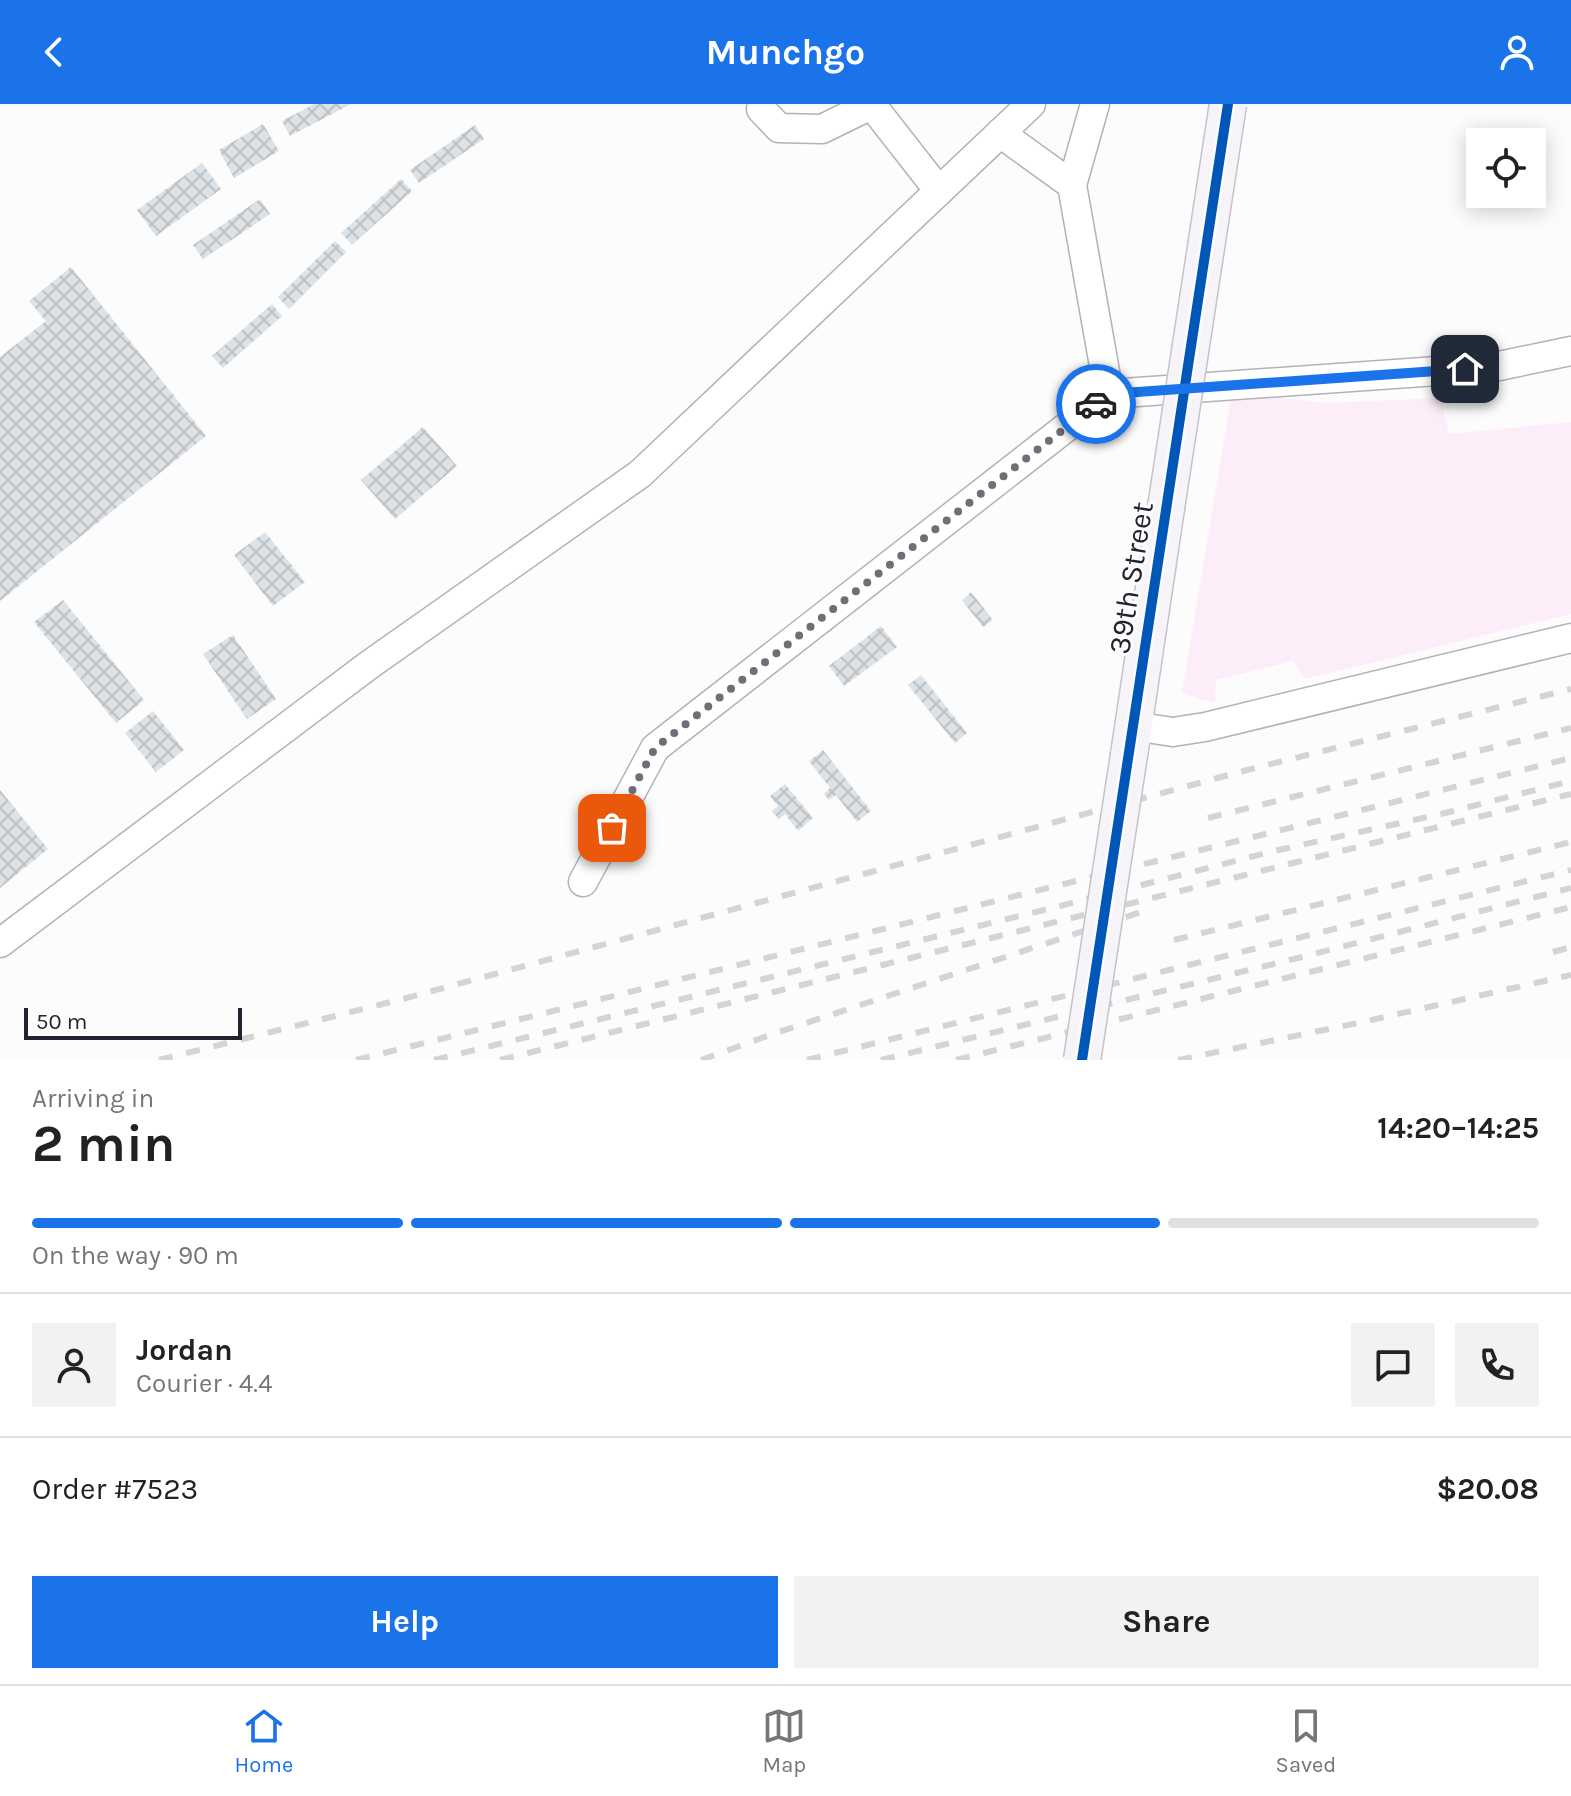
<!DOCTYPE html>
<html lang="en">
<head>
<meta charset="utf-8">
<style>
	:root { --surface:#fff; --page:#f2f2f2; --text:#222; --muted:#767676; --line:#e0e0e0; --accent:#1a73e8 }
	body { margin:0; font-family:Karla,sans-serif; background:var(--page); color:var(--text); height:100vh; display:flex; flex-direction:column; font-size:30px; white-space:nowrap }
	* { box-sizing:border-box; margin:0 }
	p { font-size:26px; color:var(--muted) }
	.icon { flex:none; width:44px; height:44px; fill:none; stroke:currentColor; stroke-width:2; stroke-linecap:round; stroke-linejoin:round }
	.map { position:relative; height:956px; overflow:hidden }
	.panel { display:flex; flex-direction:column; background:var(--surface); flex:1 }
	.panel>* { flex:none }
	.fabs { position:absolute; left:1466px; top:24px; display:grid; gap:16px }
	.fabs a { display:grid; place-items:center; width:80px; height:80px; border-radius:0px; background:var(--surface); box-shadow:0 4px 20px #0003; font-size:40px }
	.scale { position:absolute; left:24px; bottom:20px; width:218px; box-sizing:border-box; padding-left:8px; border:4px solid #212330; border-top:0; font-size:22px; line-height:28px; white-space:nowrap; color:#212330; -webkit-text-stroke:6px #fcfcfc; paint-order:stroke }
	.pin { position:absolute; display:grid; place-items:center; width:68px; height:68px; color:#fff; margin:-34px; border-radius:16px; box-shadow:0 4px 12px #0006 }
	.courier { position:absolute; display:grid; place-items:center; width:80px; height:80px; margin:-40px; border:6px solid #1a73e8; border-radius:50%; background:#fff; color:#222; box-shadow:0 2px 10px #0007 }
	.summary em { font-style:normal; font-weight:700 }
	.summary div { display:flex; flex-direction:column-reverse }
	.summary { display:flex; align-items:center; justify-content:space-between; height:136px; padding:0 32px }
	h1 { font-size:52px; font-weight:700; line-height:60px }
	.bar { display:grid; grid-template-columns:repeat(4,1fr); gap:12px 8px; align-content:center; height:96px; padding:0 32px }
	.bar i { height:10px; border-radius:6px; background:var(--line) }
	.bar .current { background:var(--accent) }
	.bar p { grid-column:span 4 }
	.line { display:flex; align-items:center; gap:20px; padding:0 32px; border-top:2px solid var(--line) }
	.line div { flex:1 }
	.round { display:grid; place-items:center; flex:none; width:84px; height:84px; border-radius:0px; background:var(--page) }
	.cta { display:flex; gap:16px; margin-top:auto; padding:16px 32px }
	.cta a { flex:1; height:92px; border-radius:0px; background:var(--accent); color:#fff; font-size:32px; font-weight:700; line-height:92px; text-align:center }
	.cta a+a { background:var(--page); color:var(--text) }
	header { display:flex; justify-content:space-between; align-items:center; height:104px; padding:0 32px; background:var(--accent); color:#fff; font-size:36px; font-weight:700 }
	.tab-bar { display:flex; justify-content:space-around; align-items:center; height:112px; border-top:2px solid var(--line); background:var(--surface); font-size:22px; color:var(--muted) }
	.tab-bar a { display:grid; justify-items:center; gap:4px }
	.tab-bar .current { color:var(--accent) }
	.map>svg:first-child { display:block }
	.green { fill:#fdedf9 }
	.building { fill:url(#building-cross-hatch) }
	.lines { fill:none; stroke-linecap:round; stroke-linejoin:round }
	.minor-casing { stroke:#b2b2b8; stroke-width:31 }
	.major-casing { stroke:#c6c2cc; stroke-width:39 }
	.minor { stroke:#fff; stroke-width:28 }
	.major { stroke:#f6f4f9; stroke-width:36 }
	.rail { stroke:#d4d4d5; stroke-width:6; stroke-dasharray:14 14; stroke-linecap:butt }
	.major-bridge-casing { stroke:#c6c2cc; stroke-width:39; stroke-linecap:butt }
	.major-bridge { stroke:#f6f4f9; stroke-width:36 }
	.cycleway-casing { stroke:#fcfcfc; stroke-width:15 }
	.cycleway { stroke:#0057b8; stroke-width:10 }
	.done { stroke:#6e6f77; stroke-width:8; stroke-dasharray:0 14.4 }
	.route { stroke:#1a73e8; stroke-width:10 }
	.labels { text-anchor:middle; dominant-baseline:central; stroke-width:6; stroke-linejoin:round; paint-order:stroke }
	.street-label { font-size:30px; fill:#212330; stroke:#fcfcfc }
</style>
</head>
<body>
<header><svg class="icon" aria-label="back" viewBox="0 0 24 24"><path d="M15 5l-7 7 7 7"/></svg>Munchgo<svg class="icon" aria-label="person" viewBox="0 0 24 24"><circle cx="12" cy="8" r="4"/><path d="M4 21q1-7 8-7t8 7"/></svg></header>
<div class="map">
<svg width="1571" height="956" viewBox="0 0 1571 956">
	<defs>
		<pattern id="building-cross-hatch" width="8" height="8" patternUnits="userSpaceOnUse" patternTransform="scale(2)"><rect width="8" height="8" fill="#dde2e7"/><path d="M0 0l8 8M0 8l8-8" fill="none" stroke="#bdc2c6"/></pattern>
	</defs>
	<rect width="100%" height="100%" fill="#fcfcfc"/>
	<polygon class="green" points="1232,288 1325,299 1441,294 1449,330 1571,318 1571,510 1305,575 1293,557 1216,576 1215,598 1202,596 1182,588"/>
	<g class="building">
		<polygon points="314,0 351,0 290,32 282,17"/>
		<polygon points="263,20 279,47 234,74 219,46"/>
		<polygon points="475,21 484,35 419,79 410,66"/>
		<polygon points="202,59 221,85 156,132 137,106"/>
		<polygon points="401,75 412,87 352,141 341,129"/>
		<polygon points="260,95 270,110 203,155 193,141"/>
		<polygon points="335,137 346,148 289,205 278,193"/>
		<polygon points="71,163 206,332 0,497 0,253 46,217 29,197"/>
		<polygon points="272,200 282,212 223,264 212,252"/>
		<polygon points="423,323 457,362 395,415 361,376"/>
		<polygon points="265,428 305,478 273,502 234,451"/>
		<polygon points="971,488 993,516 983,523 962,496"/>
		<polygon points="63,496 144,596 116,619 34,518"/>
		<polygon points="881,522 897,543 844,582 829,562"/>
		<polygon points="233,531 276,595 247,615 203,550"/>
		<polygon points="921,571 967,629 955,639 908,581"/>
		<polygon points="153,607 184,646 156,668 125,629"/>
		<polygon points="823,646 871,707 857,718 836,691 829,696 824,690 830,684 809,657"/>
		<polygon points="785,680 813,714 798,727 785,710 779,715 772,707 778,702 770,692"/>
		<polygon points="0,686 48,745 0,784"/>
	</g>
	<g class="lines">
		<defs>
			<g id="minor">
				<polyline points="871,0 939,87"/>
				<polyline points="1095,0 1072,81 1109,290"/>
				<polyline points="761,5 779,24 822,25 871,1"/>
				<polyline points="1000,29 1072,81"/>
				<polyline points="1133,622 1173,628 1205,623 1571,534"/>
				<polyline points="583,778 655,644 1109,290 1494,263 1571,247"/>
				<polyline points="0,839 369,561 640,370 1031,0"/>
			</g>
			<polyline id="major" points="1129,651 1166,404"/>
		</defs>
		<use href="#minor" class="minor-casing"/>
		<use href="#major" class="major-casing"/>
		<use href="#minor" class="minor"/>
		<use href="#major" class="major"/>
		<g class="rail">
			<polyline points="1208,714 1571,624"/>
			<polyline points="1174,836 1571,738"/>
			<polyline points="1553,848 1571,843"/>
			<polyline points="159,956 399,896 1247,666 1571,585"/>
			<polyline points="356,956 1571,654"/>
			<polyline points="434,956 1056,803 1274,747 1441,710 1571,677"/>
			<polyline points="500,956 1571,690"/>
			<polyline points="701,956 770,931 1147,806"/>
			<polyline points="807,956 1571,766"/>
			<polyline points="881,956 1302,853 1571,784"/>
			<polyline points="956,956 1571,803"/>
			<polyline points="1178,956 1358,919 1571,871"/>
		</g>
		<defs>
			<g id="major-bridge">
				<polyline points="1166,404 1228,0"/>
				<polyline points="1082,956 1129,651"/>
			</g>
		</defs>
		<use href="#major-bridge" class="major-bridge-casing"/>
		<use href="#major-bridge" class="major-bridge"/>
		<defs>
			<polyline id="cycleway" points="1082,956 1228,0"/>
		</defs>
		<use href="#cycleway" class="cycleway-casing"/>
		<use href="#cycleway" class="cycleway"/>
	</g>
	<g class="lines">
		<polyline class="done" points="612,724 655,644 1096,300"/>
		<polyline class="route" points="1096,300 1109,290 1465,265"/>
	</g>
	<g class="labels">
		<g class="street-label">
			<text transform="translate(1131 474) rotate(-81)">39th Street</text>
		</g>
	</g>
</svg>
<div class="fabs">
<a><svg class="icon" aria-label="locate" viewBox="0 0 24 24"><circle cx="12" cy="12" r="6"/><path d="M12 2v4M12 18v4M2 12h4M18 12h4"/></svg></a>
</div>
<div class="scale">50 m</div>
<div class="pin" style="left:612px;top:724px;background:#ea580c"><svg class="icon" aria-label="bag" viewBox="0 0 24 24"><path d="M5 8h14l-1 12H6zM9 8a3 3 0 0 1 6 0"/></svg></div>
<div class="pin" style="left:1465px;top:265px;background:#1f2937"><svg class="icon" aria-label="home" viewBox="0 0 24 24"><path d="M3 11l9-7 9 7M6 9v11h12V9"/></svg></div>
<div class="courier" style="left:1096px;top:300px"><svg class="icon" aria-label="car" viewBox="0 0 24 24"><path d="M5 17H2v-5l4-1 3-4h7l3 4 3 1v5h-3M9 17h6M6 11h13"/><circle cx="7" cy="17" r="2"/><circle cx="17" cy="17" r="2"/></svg></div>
</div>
<section class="panel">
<div class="summary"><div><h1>2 min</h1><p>Arriving in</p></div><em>14:20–14:25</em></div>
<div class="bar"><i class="current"></i><i class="current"></i><i class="current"></i><i></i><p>On the way · 90 m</p></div>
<div class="line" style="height:144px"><a class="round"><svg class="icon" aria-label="person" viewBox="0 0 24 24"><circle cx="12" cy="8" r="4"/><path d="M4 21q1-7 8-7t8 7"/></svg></a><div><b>Jordan</b><p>Courier · 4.4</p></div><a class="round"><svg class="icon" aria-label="chat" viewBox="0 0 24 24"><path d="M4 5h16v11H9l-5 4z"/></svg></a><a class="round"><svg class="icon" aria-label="phone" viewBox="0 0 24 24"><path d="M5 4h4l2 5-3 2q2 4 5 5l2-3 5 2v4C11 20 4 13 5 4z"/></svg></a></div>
<div class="line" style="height:104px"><div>Order #7523</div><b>$20.08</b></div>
<div class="cta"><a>Help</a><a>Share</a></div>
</section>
<nav class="tab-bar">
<a class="current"><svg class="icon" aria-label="home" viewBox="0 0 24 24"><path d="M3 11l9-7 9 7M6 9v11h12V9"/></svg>Home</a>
<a><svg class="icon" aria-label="map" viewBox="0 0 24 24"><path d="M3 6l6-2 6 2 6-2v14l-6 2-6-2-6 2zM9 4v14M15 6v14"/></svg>Map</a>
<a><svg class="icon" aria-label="saved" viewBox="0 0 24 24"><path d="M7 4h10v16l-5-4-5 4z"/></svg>Saved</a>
</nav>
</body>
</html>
